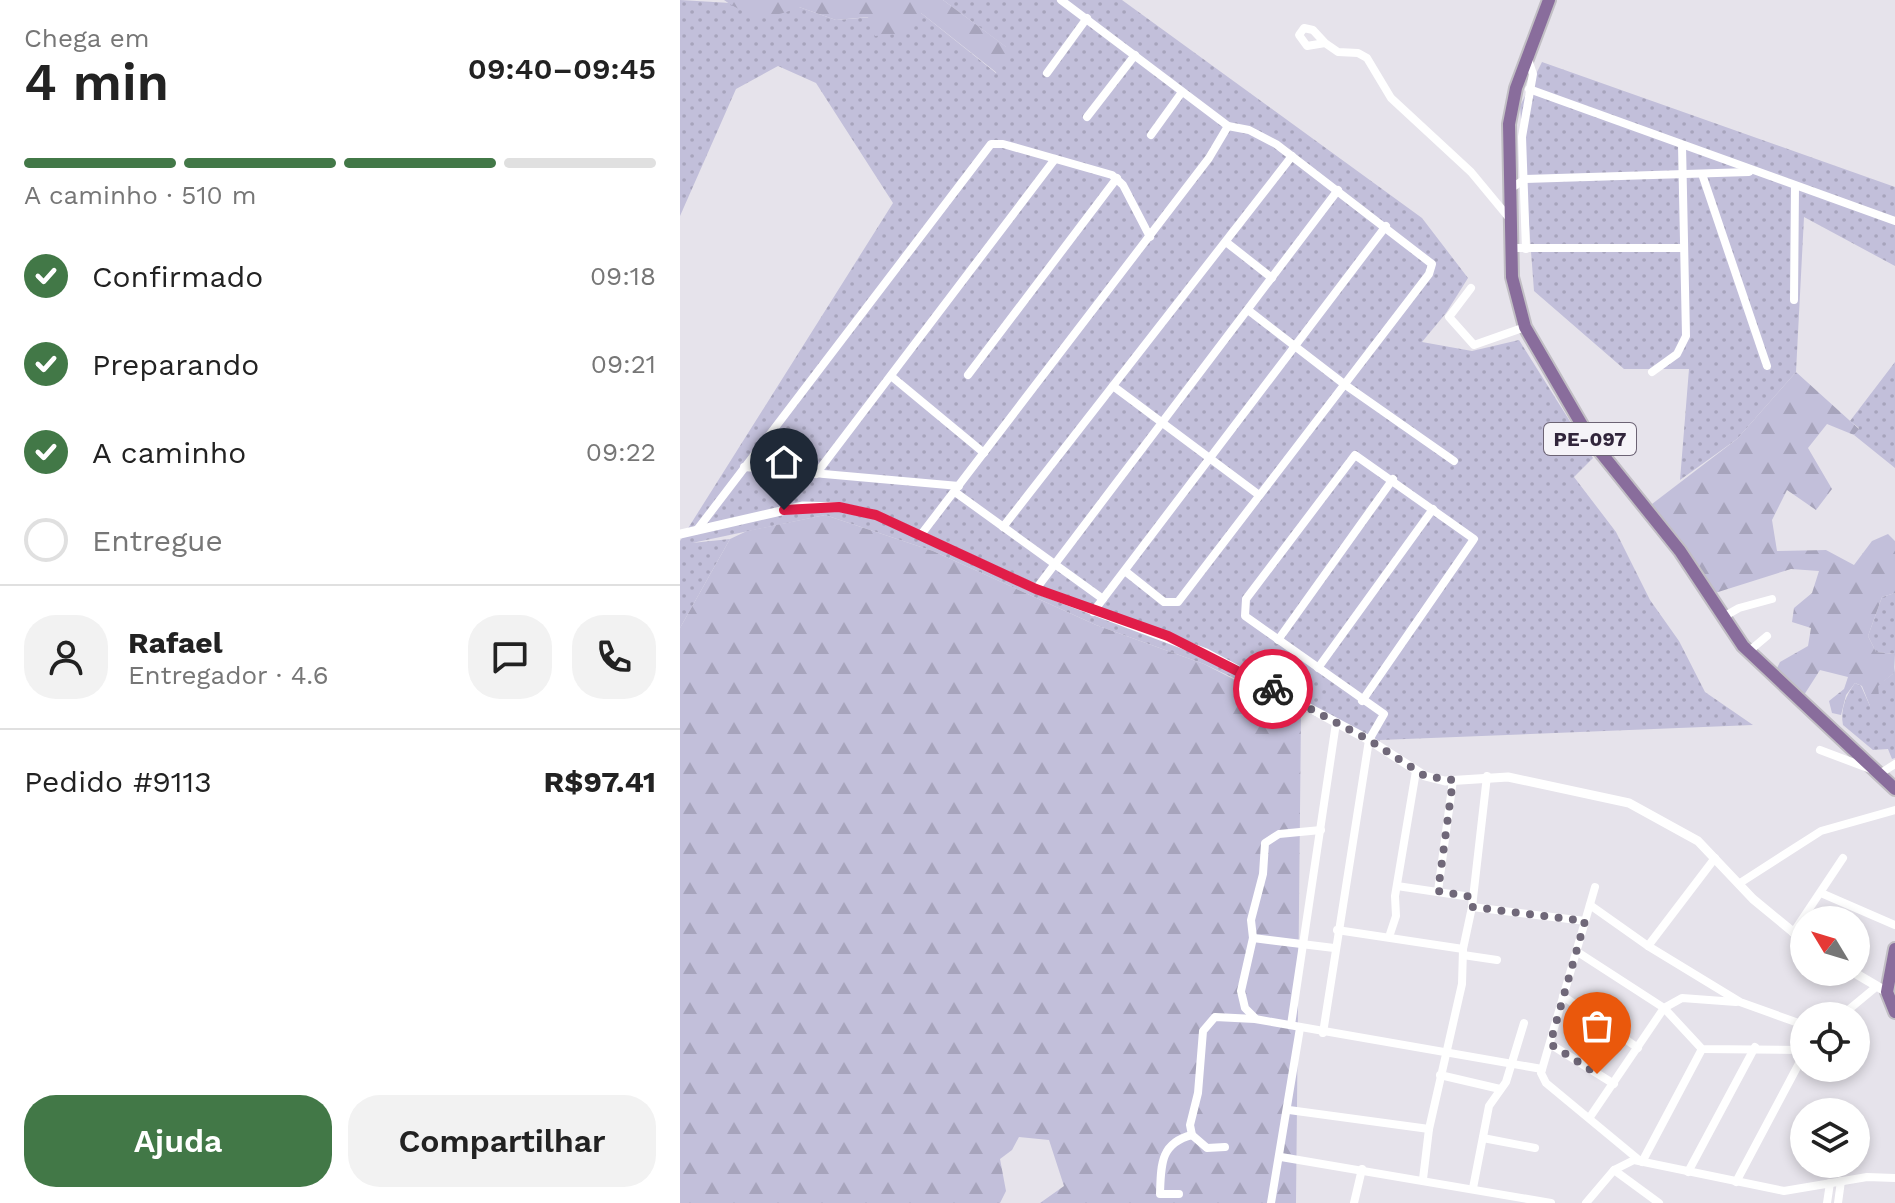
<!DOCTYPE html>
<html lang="pt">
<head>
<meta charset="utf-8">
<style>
	:root { --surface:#fff; --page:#f2f2f2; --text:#222; --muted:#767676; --line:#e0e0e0; --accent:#427847 }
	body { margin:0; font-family:"Work Sans",sans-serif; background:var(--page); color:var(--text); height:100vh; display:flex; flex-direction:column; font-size:30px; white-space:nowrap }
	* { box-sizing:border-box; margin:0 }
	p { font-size:26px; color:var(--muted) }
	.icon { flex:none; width:44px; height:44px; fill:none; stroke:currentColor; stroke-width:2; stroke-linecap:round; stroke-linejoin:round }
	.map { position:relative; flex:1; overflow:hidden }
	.panel { display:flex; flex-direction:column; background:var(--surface); width:680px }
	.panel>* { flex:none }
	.needle { width:52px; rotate:308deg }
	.buttons { position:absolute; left:1110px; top:906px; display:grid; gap:16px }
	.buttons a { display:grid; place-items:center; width:80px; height:80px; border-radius:50%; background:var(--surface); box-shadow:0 4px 12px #0003; font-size:40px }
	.pin { position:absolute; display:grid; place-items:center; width:68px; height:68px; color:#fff; margin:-82px -34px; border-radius:50% 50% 50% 0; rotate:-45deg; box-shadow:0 0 8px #0007 }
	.pin .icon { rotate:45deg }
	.courier { position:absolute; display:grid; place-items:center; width:80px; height:80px; margin:-40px; border:6px solid #e11d48; border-radius:50%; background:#fff; color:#222; box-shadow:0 2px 10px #0007 }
	.summary em { font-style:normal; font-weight:600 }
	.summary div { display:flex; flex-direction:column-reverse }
	.summary { display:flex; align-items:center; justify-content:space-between; height:136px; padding:0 24px }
	h1 { font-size:52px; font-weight:600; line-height:60px }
	.bar { display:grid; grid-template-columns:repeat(4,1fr); gap:12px 8px; align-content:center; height:96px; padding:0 24px }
	.bar i { height:10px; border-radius:6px; background:var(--line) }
	.bar .current { background:var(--accent) }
	.bar p { grid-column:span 4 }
	.line { display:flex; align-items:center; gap:20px; padding:0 24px; border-top:2px solid var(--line) }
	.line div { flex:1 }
	.round { display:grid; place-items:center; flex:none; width:84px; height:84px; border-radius:32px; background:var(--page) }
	ol { padding:0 24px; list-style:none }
	li { display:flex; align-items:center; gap:24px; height:88px }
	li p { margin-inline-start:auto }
	li .icon { padding:8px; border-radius:50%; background:var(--accent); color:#fff; stroke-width:4 }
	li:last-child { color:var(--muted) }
	li i { width:44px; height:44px; border:4px solid var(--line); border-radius:50% }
	.action { display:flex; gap:16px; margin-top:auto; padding:16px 24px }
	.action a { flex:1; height:92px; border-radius:32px; background:var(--accent); color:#fff; font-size:32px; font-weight:600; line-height:92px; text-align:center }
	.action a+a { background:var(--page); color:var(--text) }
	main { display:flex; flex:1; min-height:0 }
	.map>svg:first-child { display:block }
	.grass { fill:url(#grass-dots) }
	.forest { fill:url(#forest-firs) }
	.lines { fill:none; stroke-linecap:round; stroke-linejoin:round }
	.primary-casing { stroke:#c1bec4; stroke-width:16 }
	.minor { stroke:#fff; stroke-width:8 }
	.tertiary { stroke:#fff; stroke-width:9 }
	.primary { stroke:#896d9c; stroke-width:12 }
	.done { stroke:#706879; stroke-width:8; stroke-dasharray:0 14.4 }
	.route { stroke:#e11d48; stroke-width:10 }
	.labels { text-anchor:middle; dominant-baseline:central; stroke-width:6; stroke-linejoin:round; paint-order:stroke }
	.shield { fill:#f5f3f8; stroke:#6c6374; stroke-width:2 }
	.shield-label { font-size:20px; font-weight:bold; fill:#31253b }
</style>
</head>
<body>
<main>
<section class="panel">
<div class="summary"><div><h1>4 min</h1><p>Chega em</p></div><em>09:40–09:45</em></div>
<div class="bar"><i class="current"></i><i class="current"></i><i class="current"></i><i></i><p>A caminho · 510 m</p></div>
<ol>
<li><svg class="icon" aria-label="check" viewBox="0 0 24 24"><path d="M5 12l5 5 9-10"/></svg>Confirmado<p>09:18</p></li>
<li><svg class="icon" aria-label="check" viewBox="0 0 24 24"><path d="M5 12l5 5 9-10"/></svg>Preparando<p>09:21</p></li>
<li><svg class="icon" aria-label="check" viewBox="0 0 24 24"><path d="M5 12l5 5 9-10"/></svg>A caminho<p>09:22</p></li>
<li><i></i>Entregue</li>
</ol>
<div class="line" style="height:144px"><a class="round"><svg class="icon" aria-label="person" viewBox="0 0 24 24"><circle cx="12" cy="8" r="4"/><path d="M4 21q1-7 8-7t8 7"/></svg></a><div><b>Rafael</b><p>Entregador · 4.6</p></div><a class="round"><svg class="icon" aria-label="chat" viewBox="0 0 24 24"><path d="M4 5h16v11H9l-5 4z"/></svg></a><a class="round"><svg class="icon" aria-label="phone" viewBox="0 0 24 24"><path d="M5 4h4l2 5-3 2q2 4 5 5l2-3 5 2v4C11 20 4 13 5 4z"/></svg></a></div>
<div class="line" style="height:104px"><div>Pedido #9113</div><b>R$97.41</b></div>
<div class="action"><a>Ajuda</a><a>Compartilhar</a></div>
</section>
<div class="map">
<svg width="1215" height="1203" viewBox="0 0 1215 1203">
	<defs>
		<pattern id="grass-dots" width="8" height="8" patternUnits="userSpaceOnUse" patternTransform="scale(2)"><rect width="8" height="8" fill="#c2bfda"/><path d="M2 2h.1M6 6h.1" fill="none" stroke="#a7a4bc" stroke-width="1.8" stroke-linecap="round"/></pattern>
		<pattern id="forest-firs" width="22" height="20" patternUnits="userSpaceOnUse" patternTransform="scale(2)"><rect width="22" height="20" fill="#c2bfda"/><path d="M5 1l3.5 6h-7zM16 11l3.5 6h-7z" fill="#a7a4bc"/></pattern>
	</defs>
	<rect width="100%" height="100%" fill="#e6e3eb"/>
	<g class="grass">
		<polygon points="0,0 119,7 156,20 241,13 316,73 326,47 263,0 442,0 742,218 788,278 766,313 742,342 792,351 839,340 913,458 894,477 936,532 970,600 999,641 1025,692 1073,725 700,740 698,746 524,664 416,625 253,551 145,515 12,543 50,539 0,628 0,541 213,203 136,83 98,66 56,89 0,216"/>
		<polygon points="862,62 1215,187 1215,266 1124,217 1116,372 1057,439 1000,480 1009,369 944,369 854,291 840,106"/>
		<polygon points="1215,362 1215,468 1174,435 1179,428 1170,421"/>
		<polygon points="1215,593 1215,654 1196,652 1188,636 1202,597"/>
		<path d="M1215 667V758L1212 759 1208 749 1193 750 1163 725C1160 710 1166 695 1175 683L1181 686 1190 706 1198 685 1214 673Z"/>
	</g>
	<g class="forest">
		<path d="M44 0H263L329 49 317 73 241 13 229 33 195 36 188 17 156 20 119 7C90 20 71 19 44 0Z"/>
		<polygon points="1116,372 1179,429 1174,435 1147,424 1128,448 1152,489 1136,510 1107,490 1092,520 1097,551 1146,550 1174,565 1192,541 1208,534 1215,541 1215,593 1202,597 1188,636 1196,652 1215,654 1214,673 1198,686 1200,707 1190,706 1182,686 1175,683 1166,695 1161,715 1152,713 1149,701 1164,689 1168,677 1140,670 1124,695 1095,672 1100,662 1128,646 1131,628 1112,622 1114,608 1132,593 1139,571 1111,569 1035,593 972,504 1057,439"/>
		<polygon points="145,515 253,551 416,625 524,664 621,714 616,1203 360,1203 384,1186 369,1140 339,1137 332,1150 320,1159 326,1191 320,1203 0,1203 0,628 50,539 67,531"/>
	</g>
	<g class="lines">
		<defs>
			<g id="primary">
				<polyline points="869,0 836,88 829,124 832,277 845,327 910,439 1000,551 1063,646 1215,789"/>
				<polyline points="1215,949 1207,992 1215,1012"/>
			</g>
		</defs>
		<use href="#primary" class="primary-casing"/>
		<g class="minor">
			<polyline points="381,0 548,126 569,130 596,144 752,264 749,274 498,602 484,602 445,571"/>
			<polyline points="645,43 633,30 624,28 619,35 627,46 645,43 658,52 678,53 687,58 711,98 791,172 830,219"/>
			<polyline points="367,73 407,18"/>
			<polyline points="849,89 1215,221"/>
			<polyline points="407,117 455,55"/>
			<polyline points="471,135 502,92"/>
			<polyline points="1022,174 1087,366"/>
			<polyline points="830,189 845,179 1069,172"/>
			<polyline points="546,242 592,278"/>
			<polyline points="832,248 1004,248"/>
			<polyline points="846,249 842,137 853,74 848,59"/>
			<polyline points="791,288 769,317 794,345 845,327"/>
			<polyline points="1114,300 1115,186"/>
			<polyline points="568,310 664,384 774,461"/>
			<polyline points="972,372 997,354 1006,336 1002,145"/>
			<polyline points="288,375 437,178"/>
			<polyline points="211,376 304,453"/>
			<polyline points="433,386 579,495"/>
			<polyline points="64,467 279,486"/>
			<polyline points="136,474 375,159"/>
			<polyline points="275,492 423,599"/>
			<polyline points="323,527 612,156"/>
			<polyline points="17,530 311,144 323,144 432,175 443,185 470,237"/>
			<polyline points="240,536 529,158 548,126"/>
			<polyline points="356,589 658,190"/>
			<polyline points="413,612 706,226"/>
			<polyline points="1043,617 1059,608 1092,599"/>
			<polyline points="598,640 713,479"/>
			<polyline points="1068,652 1087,636"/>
			<polyline points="638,668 753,509"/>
			<polyline points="1140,750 1201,773 1215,764"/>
			<polyline points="1060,883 1141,831 1215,810"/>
			<polyline points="717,886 791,897"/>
			<polyline points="915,887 861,1073 866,1083 959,1160"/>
			<polyline points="758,891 773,780"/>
			<polyline points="1141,893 1215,925"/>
			<polyline points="910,905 968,946 1060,1002 1124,1025"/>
			<polyline points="792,907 905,921"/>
			<polyline points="657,930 783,949"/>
			<polyline points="1113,933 1163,858"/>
			<polyline points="709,937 716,916 715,896 736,771"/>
			<polyline points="573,938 654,948"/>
			<polyline points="968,946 1035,858"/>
			<polyline points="896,951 984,1008 1022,1049 1124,1050"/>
			<polyline points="783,955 817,960"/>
			<polyline points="883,996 958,1048"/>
			<polyline points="1161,1016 1196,987"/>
			<polyline points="575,1018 565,1008 561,991 573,938 571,920 583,874 585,843 599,834 641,830"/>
			<polyline points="611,1025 656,723"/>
			<polyline points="643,1033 689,740 704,714 565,616 566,599 675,455 794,539 682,701"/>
			<polyline points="870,1044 934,1084"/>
			<polyline points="760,1075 820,1089"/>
			<polyline points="609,1110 749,1129"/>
			<polyline points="910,1117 984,1008 1002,998 1056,1002"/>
			<polyline points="803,1138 855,1148"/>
			<polyline points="545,1147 527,1148 512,1135 510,1125 518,1093 523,1031 535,1017 575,1019 862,1069"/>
			<polyline points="601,1157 871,1203"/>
			<polyline points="962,1162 1022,1049"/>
			<polyline points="934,1170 979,1203"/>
			<polyline points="1008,1172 1075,1047"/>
			<polyline points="743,1179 749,1129 782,984 783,949 792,907 807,776"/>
			<polyline points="1056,1182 1124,1054"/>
			<polyline points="793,1188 809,1106 826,1082 844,1023"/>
			<path d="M499 1194H480C481 1165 480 1143 512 1135"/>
			<polyline points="591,1203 620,1028"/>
			<polyline points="674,1203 682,1169"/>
			<polyline points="906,1203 934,1170 954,1160 1104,1191 1187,1177 1215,1178"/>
			<polyline points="1147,1203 1150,1183"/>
			<polyline points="1158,1203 1161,1181"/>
		</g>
		<g class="tertiary">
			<polyline points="0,534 123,506 159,507 196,515 356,589 526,653 689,740 745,776 765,781 828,777 949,803 1018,841 1073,899 1124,941"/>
			<polyline points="1173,972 1207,992"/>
		</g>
		<use href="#primary" class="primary"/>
	</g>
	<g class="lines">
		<polyline class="done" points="593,689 689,740 745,776 773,780 758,891 791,897 792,907 905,921 870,1044 917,1074"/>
		<polyline class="route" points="104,510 159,507 196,515 356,589 488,636 593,689"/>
	</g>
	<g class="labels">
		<rect class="shield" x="864" y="423" width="92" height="32" rx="6"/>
		<g class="shield-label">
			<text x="910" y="439">PE-097</text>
		</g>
	</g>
</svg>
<div class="buttons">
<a><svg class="needle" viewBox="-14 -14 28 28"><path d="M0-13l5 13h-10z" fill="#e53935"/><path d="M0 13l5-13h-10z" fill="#767676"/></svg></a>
<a><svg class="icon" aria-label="locate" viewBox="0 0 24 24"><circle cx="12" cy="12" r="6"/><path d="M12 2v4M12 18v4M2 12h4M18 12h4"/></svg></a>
<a><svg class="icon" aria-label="layers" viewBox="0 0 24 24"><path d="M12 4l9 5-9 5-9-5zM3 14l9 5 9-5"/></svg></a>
</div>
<div class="pin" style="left:917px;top:1074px;background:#ea580c"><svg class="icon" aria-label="bag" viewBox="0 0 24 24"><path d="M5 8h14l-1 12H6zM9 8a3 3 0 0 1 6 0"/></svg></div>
<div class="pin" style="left:104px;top:510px;background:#1f2937"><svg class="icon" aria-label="home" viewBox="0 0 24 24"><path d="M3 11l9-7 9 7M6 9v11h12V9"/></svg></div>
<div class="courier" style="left:593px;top:689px"><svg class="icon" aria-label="bike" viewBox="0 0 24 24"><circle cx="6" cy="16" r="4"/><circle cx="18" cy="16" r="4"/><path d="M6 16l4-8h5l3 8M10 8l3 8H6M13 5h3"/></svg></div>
</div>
</main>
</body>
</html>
